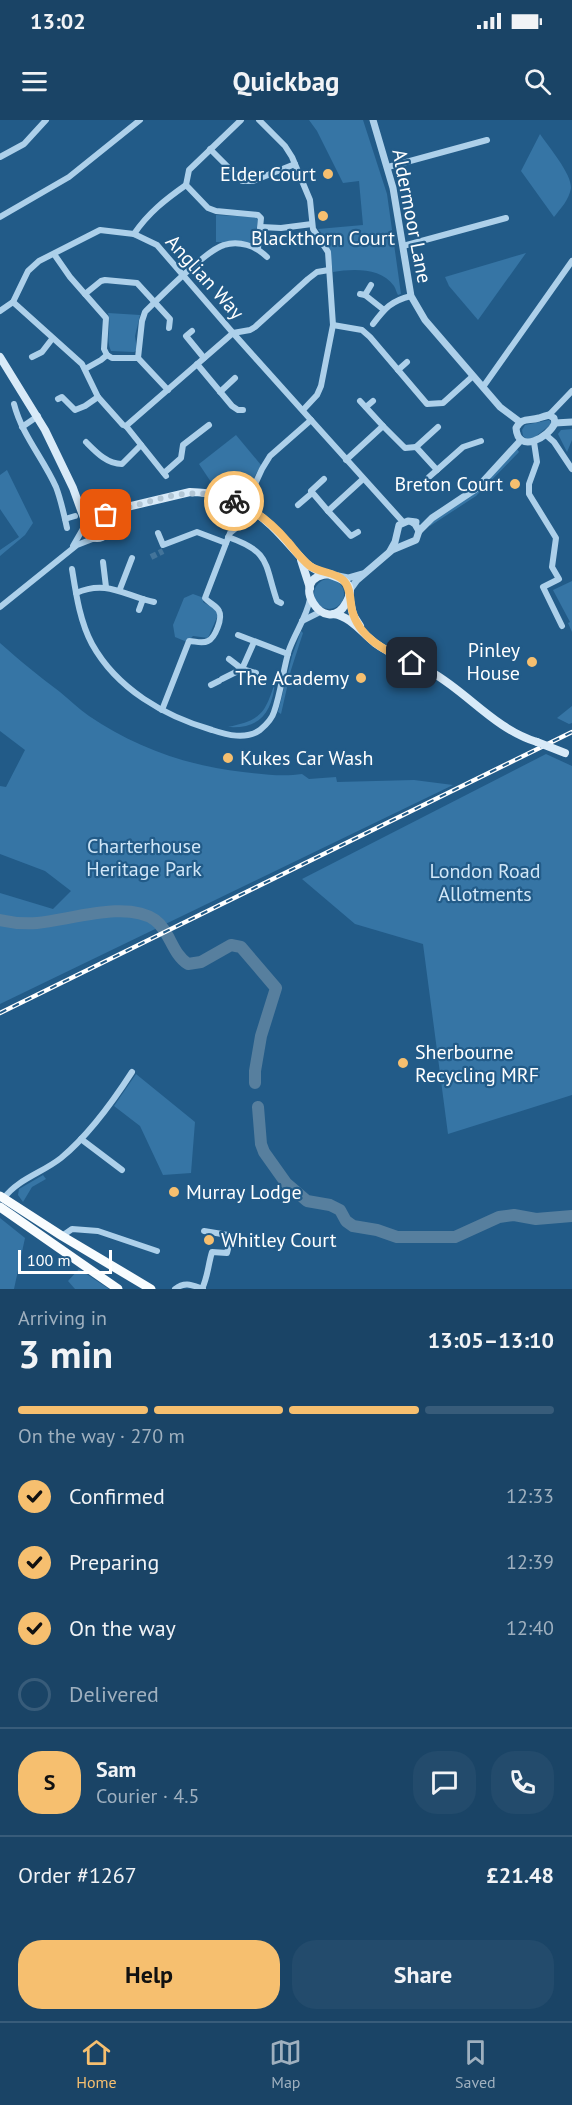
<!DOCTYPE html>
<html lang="en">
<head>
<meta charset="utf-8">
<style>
	:root { --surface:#1a4466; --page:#234b6c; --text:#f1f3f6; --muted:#9fb0bf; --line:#385c7a; --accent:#f6bf6f }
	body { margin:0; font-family:"PT Sans",sans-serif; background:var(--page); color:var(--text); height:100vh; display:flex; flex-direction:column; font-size:22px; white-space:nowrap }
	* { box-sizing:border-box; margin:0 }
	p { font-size:20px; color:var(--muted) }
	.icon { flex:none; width:33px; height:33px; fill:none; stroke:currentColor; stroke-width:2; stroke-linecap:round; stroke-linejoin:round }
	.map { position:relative; height:1169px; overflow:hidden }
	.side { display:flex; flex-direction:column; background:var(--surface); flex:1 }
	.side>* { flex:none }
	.scale { position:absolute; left:18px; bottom:15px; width:94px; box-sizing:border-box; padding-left:6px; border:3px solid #fff; border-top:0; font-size:16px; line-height:21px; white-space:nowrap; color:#fff; -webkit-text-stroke:4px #225b88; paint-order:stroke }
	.pin { position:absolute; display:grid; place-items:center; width:51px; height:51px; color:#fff; margin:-26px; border-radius:12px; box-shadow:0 3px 9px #0006 }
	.courier { position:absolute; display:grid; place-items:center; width:60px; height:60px; margin:-30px; border:4px solid #f6bf6f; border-radius:50%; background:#fff; color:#222; box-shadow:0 2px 8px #0007 }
	.overview em { font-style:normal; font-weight:800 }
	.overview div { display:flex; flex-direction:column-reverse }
	.overview { display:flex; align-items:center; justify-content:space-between; height:102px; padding:0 18px }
	h1 { font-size:39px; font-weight:800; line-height:45px }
	.bar { display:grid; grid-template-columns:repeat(4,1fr); gap:9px 6px; align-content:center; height:72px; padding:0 18px }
	.bar i { height:8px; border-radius:4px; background:var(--line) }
	.bar .on { background:var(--accent) }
	.bar p { grid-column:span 4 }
	.line { display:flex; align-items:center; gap:15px; padding:0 18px; border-top:2px solid var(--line) }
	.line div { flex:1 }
	.round { display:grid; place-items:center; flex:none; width:63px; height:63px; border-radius:24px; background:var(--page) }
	ol { padding:0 18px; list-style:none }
	li { display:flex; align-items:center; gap:18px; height:66px }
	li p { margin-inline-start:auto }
	li .icon { padding:6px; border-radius:50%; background:var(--accent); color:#111; stroke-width:4 }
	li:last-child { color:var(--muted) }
	li i { width:33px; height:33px; border:3px solid var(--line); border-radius:50% }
	.button { display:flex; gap:12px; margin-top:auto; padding:12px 18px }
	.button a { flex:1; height:69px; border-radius:24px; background:var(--accent); color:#111; font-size:24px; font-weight:800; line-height:69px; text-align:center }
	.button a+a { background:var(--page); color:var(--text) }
	.status { display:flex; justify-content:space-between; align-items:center; height:42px; padding:0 30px; background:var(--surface); direction:ltr }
	.status svg { height:16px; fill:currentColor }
	header { display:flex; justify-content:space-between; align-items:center; height:78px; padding:0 18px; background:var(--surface); font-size:27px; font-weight:800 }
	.tabs { display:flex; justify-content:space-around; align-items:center; height:84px; border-top:2px solid var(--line); background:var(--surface); font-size:16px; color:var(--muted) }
	.tabs a { display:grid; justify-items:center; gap:3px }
	.tabs .on { color:var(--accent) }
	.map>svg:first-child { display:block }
	.green { fill:#3675a5 }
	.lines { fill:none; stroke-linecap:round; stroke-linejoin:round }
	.river { stroke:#577f9e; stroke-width:12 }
	.minor-tunnel { stroke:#43749a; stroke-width:6; stroke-dasharray:6 3; stroke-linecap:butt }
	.minor { stroke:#add0ea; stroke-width:6 }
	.tertiary { stroke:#add0ea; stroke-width:7 }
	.secondary { stroke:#d8eaf8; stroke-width:8 }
	.trunk { stroke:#f8fcfe; stroke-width:9 }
	.rail-casing { stroke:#fff; stroke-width:4.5 }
	.rail { stroke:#225b88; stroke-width:2; stroke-dasharray:7; stroke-linecap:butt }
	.secondary-bridge { stroke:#d8eaf8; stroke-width:8 }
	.done { stroke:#b2c6d5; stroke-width:6; stroke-dasharray:0 10.8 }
	.route { stroke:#f6bf6f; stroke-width:8 }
	.poi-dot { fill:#f6bf6f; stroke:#225b88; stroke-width:2 }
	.labels { text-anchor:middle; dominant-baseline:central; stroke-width:4.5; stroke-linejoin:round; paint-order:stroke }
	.poi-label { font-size:20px; fill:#fff; stroke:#225b88; text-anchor:end }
	.street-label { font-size:20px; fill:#fff; stroke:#225b88 }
	.park-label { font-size:20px; fill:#d1e7f8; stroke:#225b88 }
</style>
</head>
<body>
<div class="status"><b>13:02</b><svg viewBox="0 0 49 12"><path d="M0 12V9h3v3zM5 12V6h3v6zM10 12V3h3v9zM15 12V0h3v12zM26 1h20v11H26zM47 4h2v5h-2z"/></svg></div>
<header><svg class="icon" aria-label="menu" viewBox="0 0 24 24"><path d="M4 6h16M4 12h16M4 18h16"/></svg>Quickbag<svg class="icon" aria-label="search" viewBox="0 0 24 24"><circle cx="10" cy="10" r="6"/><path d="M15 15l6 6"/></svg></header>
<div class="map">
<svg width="572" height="1169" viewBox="0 0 572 1169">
	<rect width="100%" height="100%" fill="#225b88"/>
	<g class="green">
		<path d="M309 0H363L387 74 401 174 398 175C396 172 396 169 394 166 381 147 352 149 333 152L327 119 318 109 363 105 359 61 343 63 317 11Z"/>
		<path d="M540 14C548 26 572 54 571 68 569 80 561 88 554 97L521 51Z"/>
		<polygon points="216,95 255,97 258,99 255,121 251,123 216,122"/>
		<polygon points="526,133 478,200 449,166 445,157"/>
		<path d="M108 193 140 195 135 216 137 230 134 232 111 231C105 219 112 205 108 193Z"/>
		<polygon points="549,300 551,302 550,305 535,317 527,319 523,316 522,310 525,305"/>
		<polygon points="572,309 572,320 567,332 558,314 561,310"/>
		<polygon points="236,315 261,345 245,374 213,365 199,344"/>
		<polygon points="517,329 519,332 476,376 430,406 429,404 481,368"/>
		<polygon points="7,350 33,403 25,415 0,436 0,430 19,417 0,389 0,355"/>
		<circle cx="329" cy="474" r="15"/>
		<polygon points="572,461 572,512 568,503 570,502 553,470"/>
		<polygon points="193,474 204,478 203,482 216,490 218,495 208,518 193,516 187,522 175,517 173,505 184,478"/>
		<polygon points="301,511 303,513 291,550 281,594 278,592 292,536"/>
		<path d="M0 523C20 541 39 556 60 572 70 580 79 589 89 596 134 627 188 646 243 652 263 654 282 657 302 654L309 659 336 657 337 662 414 660 453 665 0 884V773L53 789 71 771 45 751 0 734V666L6 667 25 630 0 611Z"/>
		<path d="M275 562C272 593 260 609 228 607 261 600 265 594 275 562Z"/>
		<polygon points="572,586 572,603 569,604 557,598"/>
		<polygon points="546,634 572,646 572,975 448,1014 423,824 355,804 302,759"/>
		<polygon points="136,954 195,1002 191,1053 163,1055 140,1006 114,986"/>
		<polygon points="43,1055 46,1059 32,1067 23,1082 18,1075 19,1069"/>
		<polygon points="0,1098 25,1118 14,1169 0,1169"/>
		<polygon points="79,1149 109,1169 75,1169 68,1161"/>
	</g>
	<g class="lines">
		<g class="river">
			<path d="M0 800C13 803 24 804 37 803 70 800 127 780 155 800 170 811 172 834 188 844L201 842 231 825 241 827 276 868 261 916 255 951V963"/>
			<polyline points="258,987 261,1024 264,1032 286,1063 307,1081 330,1085 340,1090 346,1101 353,1106 377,1110 397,1117 455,1117 499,1097 514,1095 536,1099 572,1096"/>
		</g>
		<polyline class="minor-tunnel" points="151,437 163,431"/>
		<g class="minor">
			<polyline points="241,0 189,50 186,65 208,88 216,91 258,95 261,98 258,128"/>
			<polyline points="259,0 285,26 292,37 310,80 313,109 328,132 333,205 321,266 317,275 303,290"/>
			<polyline points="210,29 242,61 253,61 295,44"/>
			<polyline points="0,37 24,24 46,0"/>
			<polyline points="388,47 487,20"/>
			<polyline points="0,97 69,57 140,0"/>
			<polyline points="261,107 281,108 312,104"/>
			<path d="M134 114C148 93 166 79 186 65"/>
			<polyline points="403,126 506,98"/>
			<polyline points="54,134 70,157 106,198 104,229 107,235"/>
			<polyline points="85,174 101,161 105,160 137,163 170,199 169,208"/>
			<polyline points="360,174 365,175 384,190"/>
			<polyline points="365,175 371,165"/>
			<polyline points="13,182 82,244 98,277 123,305 126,306 166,356"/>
			<polyline points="0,191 13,182 28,151 39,141 100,110 134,114 157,125 233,213 311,300"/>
			<path d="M373 204C385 188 391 181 411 176"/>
			<polyline points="333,205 362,210 370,217 427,284 443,283 473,256"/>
			<polyline points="192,211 186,216 204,238"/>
			<polyline points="107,235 112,238 138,238 168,270"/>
			<polyline points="32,237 42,232 52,219"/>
			<path d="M138 238 142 201 145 192C160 177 206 130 224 125 239 120 256 126 267 137"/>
			<polyline points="197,244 232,286 238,290 243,290"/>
			<polyline points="85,249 101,240 107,235"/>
			<polyline points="398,250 407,242"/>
			<polyline points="483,267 572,141"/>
			<polyline points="220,272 235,258"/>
			<polyline points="58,279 62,277 75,290 85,286 98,277"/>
			<path d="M14 284C22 315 43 338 56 367 61 380 64 394 67 408"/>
			<polyline points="366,287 373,281"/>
			<polyline points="549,295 572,271"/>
			<polyline points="126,306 233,213 250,210 255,207 308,159 317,152 329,150"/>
			<polyline points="383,306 405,328 416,327 437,350 463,327 481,321"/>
			<polyline points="22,307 38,296"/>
			<polyline points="546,315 554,322 572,349"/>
			<path d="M86 322C96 332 107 344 122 344L141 325"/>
			<polyline points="534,322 537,342 529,364 529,374 556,418 552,447 559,459 543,467 562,506"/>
			<polyline points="416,327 438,307"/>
			<polyline points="346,340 383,306 360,281"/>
			<polyline points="164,353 181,338 183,325 209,305"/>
			<polyline points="429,357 437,350"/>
			<polyline points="324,359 311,371 328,391"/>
			<polyline points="298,385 312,373"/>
			<polyline points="245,386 262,349 270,336 311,300 403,402"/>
			<polyline points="65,399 75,396"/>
			<polyline points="358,412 351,416 328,391 363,359"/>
			<polyline points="158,413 163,425 197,412 226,423"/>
			<path d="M228 417C271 432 264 443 277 481L281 483"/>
			<polyline points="73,426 84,407"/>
			<polyline points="103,442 106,467"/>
			<path d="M72 449C76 474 80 502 92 524 117 569 164 596 212 610 227 615 246 620 260 610 266 605 272 599 274 592 281 572 283 550 289 530 295 513 307 496 310 479"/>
			<polyline points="120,469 132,438"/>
			<path d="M76 473C107 459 125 476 154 482"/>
			<polyline points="0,487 77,425 95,418"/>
			<polyline points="139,490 143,479"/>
			<polyline points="302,501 320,492"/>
			<polyline points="238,515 288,534"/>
			<polyline points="229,539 242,549 256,553"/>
			<polyline points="222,559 242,549 254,522"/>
			<polyline points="211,565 219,561"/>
			<path d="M162 590 189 521C195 521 202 524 208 521 215 518 223 498 219 491 217 486 209 483 205 478L230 413 235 409"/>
			<polyline points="81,1019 122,1050"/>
			<path d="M4 1078C18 1059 42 1053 61 1038 89 1015 112 983 132 952"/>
			<polyline points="62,1116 72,1109 98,1111 157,1131"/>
			<path d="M175 1169C185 1161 192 1165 203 1169"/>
			<path d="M202 1169C208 1156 208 1145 212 1132L227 1133 231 1117 228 1115 204 1111"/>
		</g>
		<g class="tertiary">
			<polyline points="373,0 393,68 411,176 425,200 500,287 520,302"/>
			<path d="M549 295 554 298 555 303C549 317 518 335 516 308 522 297 528 301 539 298 542 297 545 296 549 295Z"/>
			<polyline points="555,303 572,302"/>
			<polyline points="419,411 432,398 477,368 521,320"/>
			<polyline points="390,431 395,422 399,405 408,401 416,402"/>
			<polyline points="338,456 348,458 362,454"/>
			<polyline points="349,471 357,460 392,430 416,420 419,411 415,404 412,402"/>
		</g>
		<g class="secondary">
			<polyline points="0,237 45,310 73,368 85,401"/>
			<circle cx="97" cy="405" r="13"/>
			<path d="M102 393 190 372C251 373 270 405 307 444 311 447 315 450 319 451 333 457 360 459 346 483 326 520 284 456 330 454"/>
			<polyline points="301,440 310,468"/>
			<polyline points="349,476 353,495 360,506"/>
			<path d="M334 494C351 497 361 512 375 523 392 536 414 542 433 553 469 574 495 609 537 622"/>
		</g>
		<g class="trunk">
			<polyline points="0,1076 62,1116 151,1169"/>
			<polyline points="0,1087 118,1169"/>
		</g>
		<defs>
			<polyline id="rail" points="0,893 572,612"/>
		</defs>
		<use href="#rail" class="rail-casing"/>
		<use href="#rail" class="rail"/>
		<polyline class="secondary-bridge" points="537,622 565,633"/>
	</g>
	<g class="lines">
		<path class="done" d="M106 395 102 393C151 386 183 361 234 381"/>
		<path class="route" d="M234 381C255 390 273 404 288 422 295 430 301 439 310 446 320 453 335 452 343 460 351 467 350 481 352 490 359 519 388 532 412 543"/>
	</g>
	<g class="poi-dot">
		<circle cx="328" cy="54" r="6"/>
		<circle cx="323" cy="96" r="6"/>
		<circle cx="515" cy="364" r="6"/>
		<circle cx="532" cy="542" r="6"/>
		<circle cx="361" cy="558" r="6"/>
		<circle cx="228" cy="638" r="6"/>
		<circle cx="403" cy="943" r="6"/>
		<circle cx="174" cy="1072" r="6"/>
		<circle cx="209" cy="1120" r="6"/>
	</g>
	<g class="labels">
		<g class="poi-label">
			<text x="316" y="54">Elder Court</text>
			<text x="323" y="118" text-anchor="middle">Blackthorn Court</text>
			<text x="503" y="364">Breton Court</text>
			<text x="520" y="530">Pinley<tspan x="520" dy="23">House</tspan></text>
			<text x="349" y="558">The Academy</text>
			<text x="240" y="638" text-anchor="start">Kukes Car Wash</text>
			<text x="415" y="932" text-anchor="start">Sherbourne<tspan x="415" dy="23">Recycling MRF</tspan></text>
			<text x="186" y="1072" text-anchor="start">Murray Lodge</text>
			<text x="221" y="1120" text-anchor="start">Whitley Court</text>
		</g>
		<g class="street-label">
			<text transform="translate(412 96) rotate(79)">Aldermoor Lane</text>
			<text transform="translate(205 157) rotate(48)">Anglian Way</text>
		</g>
		<g class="park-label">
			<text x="144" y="726">Charterhouse<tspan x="144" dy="23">Heritage Park</tspan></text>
			<text x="485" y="751">London Road<tspan x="485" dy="23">Allotments</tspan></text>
		</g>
	</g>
</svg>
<div class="scale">100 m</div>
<div class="pin" style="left:106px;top:395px;background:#ea580c"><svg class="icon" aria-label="bag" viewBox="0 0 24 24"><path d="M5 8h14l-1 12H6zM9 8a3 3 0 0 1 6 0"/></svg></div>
<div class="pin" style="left:412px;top:543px;background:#1f2937"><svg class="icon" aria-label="home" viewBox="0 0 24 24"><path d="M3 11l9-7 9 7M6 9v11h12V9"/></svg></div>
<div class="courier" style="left:234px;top:381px"><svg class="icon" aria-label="bike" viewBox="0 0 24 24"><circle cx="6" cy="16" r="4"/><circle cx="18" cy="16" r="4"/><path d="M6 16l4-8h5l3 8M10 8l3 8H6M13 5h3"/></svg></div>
</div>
<section class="side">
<div class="overview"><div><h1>3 min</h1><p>Arriving in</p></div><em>13:05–13:10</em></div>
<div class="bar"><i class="on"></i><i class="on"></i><i class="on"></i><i></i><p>On the way · 270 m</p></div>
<ol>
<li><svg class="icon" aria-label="check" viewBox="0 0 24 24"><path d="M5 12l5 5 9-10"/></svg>Confirmed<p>12:33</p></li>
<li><svg class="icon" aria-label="check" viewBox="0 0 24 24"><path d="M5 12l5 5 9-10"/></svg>Preparing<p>12:39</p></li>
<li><svg class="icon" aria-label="check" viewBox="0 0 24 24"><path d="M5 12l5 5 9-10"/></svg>On the way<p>12:40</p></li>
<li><i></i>Delivered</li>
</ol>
<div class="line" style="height:108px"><b class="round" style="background:var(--accent);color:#111">S</b><div><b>Sam</b><p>Courier · 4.5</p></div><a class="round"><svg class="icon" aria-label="chat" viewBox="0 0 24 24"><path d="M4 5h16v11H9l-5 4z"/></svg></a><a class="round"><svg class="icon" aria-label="phone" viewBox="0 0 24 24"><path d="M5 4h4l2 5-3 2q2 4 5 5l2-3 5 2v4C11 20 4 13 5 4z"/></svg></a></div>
<div class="line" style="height:78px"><div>Order #1267</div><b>£21.48</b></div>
<div class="button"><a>Help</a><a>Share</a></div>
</section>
<nav class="tabs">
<a class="on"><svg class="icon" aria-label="home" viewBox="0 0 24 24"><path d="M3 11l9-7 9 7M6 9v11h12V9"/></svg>Home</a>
<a><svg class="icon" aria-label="map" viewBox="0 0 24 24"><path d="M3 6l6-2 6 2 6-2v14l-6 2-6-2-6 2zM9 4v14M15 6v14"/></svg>Map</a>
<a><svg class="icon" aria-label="saved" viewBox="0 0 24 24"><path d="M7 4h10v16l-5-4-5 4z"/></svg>Saved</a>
</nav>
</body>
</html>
